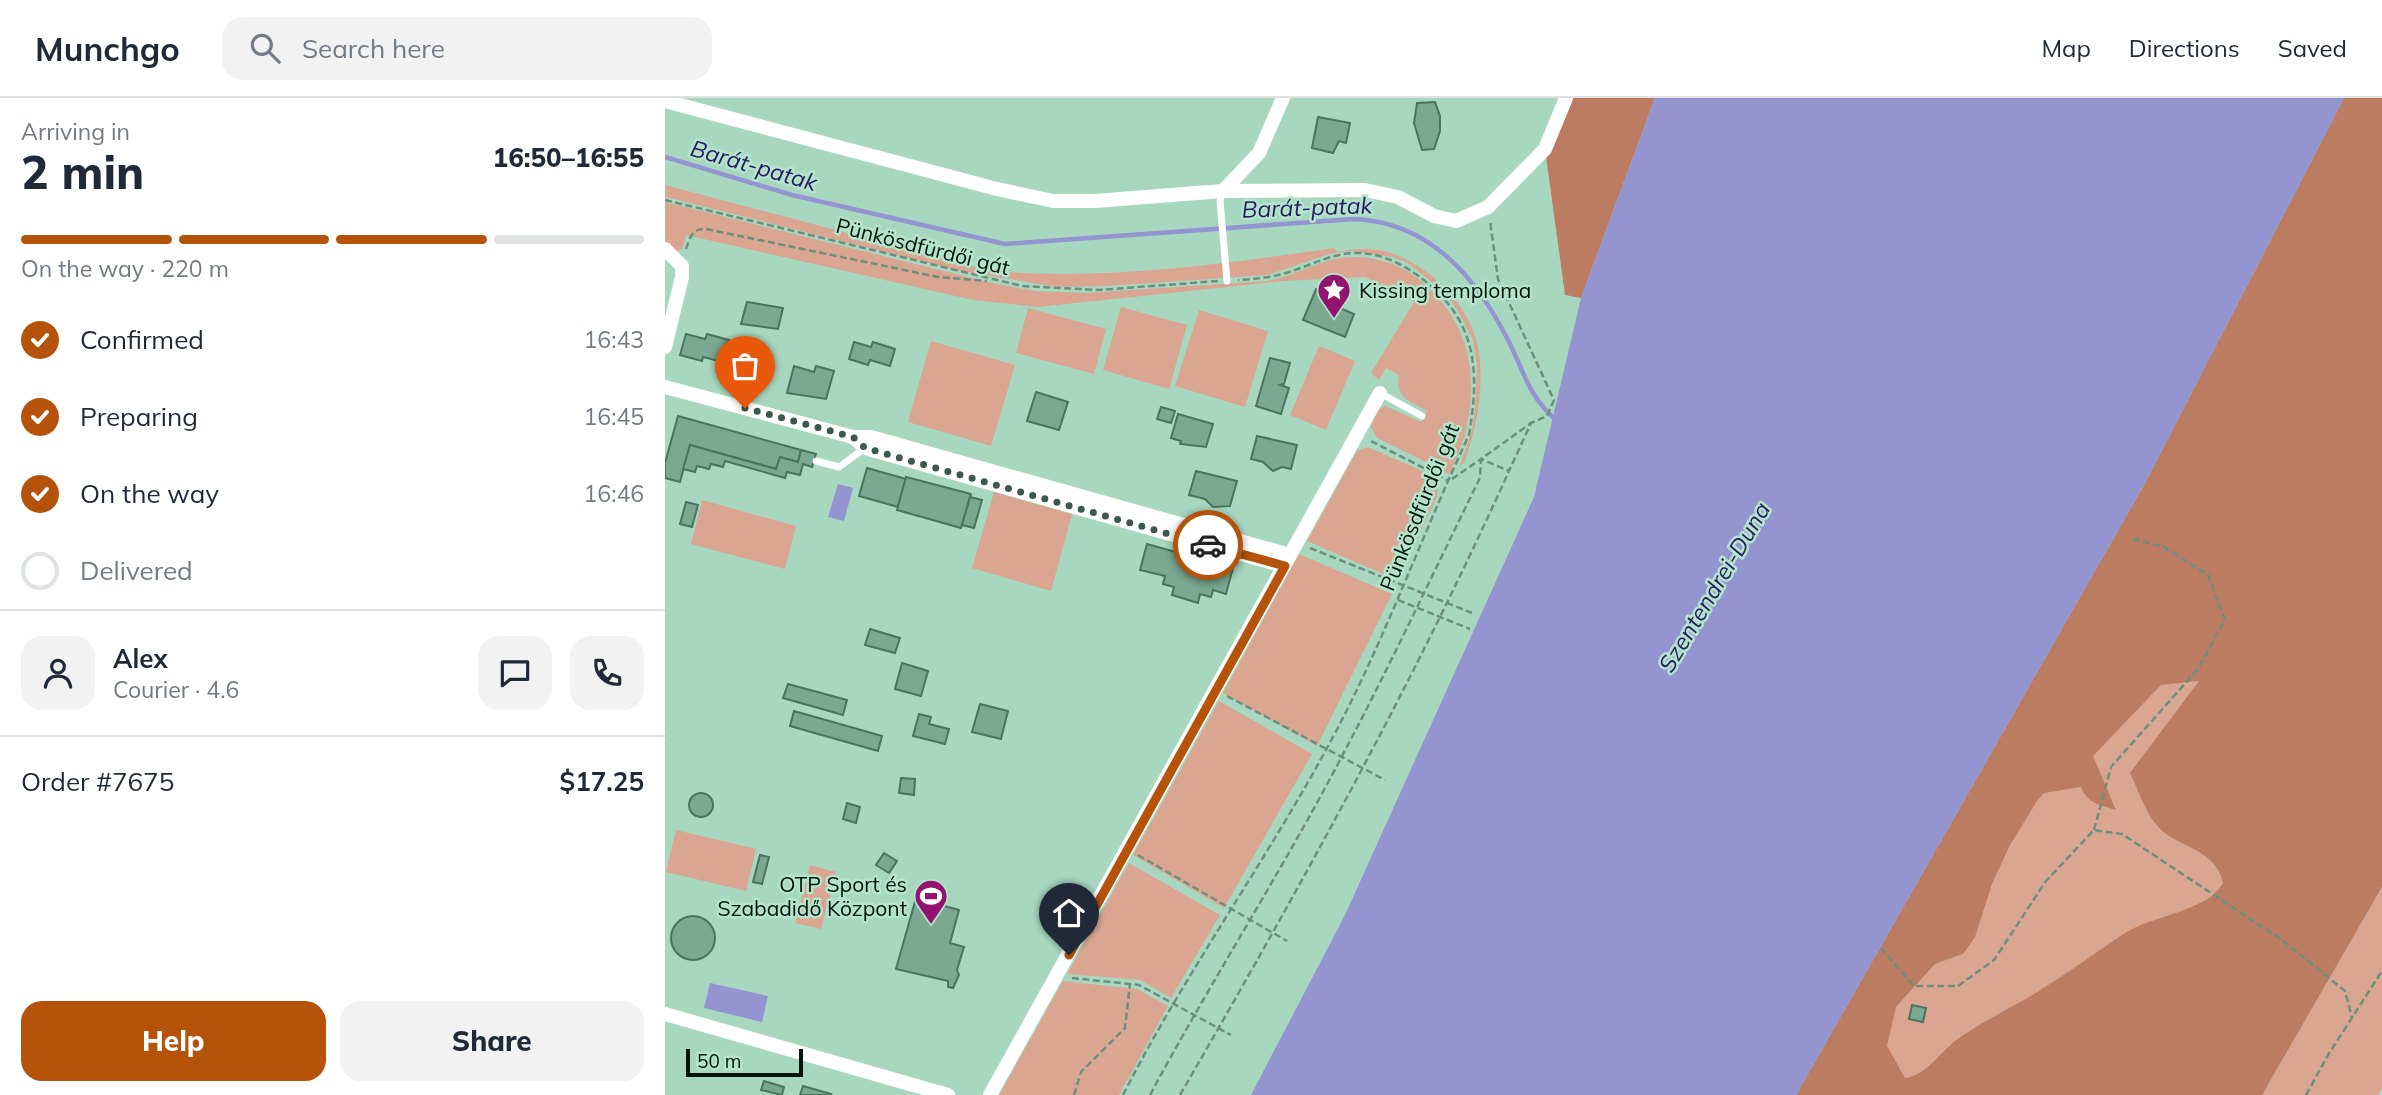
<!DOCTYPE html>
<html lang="en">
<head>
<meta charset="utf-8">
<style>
	:root { --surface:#fff; --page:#f2f2f3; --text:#1f2937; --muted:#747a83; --line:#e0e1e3; --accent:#b45309 }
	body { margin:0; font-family:Mulish,sans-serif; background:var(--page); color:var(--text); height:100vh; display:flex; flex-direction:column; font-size:26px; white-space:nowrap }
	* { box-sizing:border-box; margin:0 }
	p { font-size:23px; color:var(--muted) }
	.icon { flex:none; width:38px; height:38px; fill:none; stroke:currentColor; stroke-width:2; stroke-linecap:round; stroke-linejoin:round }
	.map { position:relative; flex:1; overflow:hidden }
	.drawer { display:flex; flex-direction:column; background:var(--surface); width:665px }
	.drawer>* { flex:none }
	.scale { position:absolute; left:21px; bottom:18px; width:117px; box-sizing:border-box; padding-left:7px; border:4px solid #04140d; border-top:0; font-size:19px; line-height:24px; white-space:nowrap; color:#04140d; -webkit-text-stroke:5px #b5e4cc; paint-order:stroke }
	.pin { position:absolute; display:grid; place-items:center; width:60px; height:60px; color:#fff; margin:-72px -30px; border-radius:50% 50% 50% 0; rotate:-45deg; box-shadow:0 0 7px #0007 }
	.pin .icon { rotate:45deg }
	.courier { position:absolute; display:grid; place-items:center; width:70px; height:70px; margin:-35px; border:5px solid #b45309; border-radius:50%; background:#fff; color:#222; box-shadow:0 2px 9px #0007 }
	.summary em { font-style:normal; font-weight:800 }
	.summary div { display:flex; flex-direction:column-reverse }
	.summary { display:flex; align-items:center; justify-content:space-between; height:119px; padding:0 21px }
	h1 { font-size:46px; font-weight:800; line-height:52px }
	.bar { display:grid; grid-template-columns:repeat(4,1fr); gap:10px 7px; align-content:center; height:84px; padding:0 21px }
	.bar i { height:9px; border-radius:5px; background:var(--line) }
	.bar .selected { background:var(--accent) }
	.bar p { grid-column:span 4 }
	.line { display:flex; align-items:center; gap:18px; padding:0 21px; border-top:2px solid var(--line) }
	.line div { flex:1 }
	.round { display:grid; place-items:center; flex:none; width:74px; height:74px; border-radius:21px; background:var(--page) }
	ol { padding:0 21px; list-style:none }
	li { display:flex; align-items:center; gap:21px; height:77px }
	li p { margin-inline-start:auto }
	li .icon { padding:7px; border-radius:50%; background:var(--accent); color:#fff; stroke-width:4 }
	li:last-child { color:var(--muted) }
	li i { width:38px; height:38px; border:4px solid var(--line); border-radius:50% }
	.primary-button { display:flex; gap:14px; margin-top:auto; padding:14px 21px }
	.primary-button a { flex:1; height:80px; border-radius:21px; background:var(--accent); color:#fff; font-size:28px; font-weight:800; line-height:80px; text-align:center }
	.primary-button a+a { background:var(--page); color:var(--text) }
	header { display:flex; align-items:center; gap:42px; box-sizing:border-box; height:98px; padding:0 35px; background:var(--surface); border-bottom:2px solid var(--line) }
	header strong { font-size:33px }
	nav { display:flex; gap:38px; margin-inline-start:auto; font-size:24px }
	.search { width:490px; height:63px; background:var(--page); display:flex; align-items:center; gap:18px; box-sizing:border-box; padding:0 24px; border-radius:21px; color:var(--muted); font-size:26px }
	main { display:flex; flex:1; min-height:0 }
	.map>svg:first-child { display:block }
	.green { fill:#daa691 }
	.forest { fill:#bb7c62; fill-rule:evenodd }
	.water { fill:#9394d0 }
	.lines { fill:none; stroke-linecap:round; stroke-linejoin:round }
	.stream { stroke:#9394d0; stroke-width:4.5 }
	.building { fill:#7aa891; stroke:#497460; stroke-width:2 }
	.path { stroke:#6c8f7e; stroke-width:2.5; stroke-dasharray:7 3.5; stroke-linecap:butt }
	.lane { stroke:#fff; stroke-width:7 }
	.street { stroke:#fff; stroke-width:14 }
	.done { stroke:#3d584c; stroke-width:7; stroke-dasharray:0 12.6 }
	.route { stroke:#b45309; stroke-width:9 }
	.labels { text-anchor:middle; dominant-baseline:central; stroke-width:5; stroke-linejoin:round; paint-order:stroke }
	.street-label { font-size:21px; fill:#04140d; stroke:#b5e4cc }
	.poi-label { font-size:21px; fill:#04140d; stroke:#b5e4cc; text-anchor:start }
	.water-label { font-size:23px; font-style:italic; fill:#261b62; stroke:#b5e4cc }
</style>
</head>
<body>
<header>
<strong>Munchgo</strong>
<div class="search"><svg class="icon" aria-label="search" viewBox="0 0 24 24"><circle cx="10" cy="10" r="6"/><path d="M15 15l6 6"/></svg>Search here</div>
<nav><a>Map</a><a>Directions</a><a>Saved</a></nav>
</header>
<main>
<section class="drawer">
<div class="summary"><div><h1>2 min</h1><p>Arriving in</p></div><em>16:50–16:55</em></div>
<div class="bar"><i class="selected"></i><i class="selected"></i><i class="selected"></i><i></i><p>On the way · 220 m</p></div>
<ol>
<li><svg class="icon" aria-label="check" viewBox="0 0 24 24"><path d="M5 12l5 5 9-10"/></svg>Confirmed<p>16:43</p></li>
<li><svg class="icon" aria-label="check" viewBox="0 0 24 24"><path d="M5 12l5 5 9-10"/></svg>Preparing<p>16:45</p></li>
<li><svg class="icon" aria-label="check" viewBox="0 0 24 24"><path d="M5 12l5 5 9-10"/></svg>On the way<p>16:46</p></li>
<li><i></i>Delivered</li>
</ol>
<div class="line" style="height:126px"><a class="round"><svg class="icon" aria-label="person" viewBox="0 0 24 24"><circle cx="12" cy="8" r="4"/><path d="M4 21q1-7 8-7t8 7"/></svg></a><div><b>Alex</b><p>Courier · 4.6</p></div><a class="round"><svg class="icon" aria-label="chat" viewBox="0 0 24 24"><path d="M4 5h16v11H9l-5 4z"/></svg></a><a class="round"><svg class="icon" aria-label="phone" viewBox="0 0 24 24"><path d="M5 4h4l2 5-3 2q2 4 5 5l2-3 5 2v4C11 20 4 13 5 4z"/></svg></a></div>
<div class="line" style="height:91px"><div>Order #7675</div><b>$17.25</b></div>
<div class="primary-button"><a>Help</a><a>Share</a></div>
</section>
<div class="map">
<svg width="1717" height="997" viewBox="0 0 1717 997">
	<rect width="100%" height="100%" fill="#a8d7c0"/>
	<g class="green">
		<path d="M0 87 322 172C433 184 559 166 669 150L672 154C685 152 697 149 713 152 756 159 805 204 813 249 820 288 812 329 799 366L795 367 806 336 810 313 812 268 808 242 792 211 775 191 743 165 728 159 685 153 664 156 603 177 443 188 392 189 295 173 9 101 0 99Z"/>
		<path d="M0 104 327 185 370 193 421 195 601 183C631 179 657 159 688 159 720 159 746 171 768 194 805 232 813 280 801 331 798 347 790 361 785 376L712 340 706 329 709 314 720 308 756 324 762 313C745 304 729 299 734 277L721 270 714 282 706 275 749 204 700 179 619 183 373 209 308 202 21 137 18 150 12 153 0 148Z"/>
		<polygon points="456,209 522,227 504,291 438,272"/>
		<polygon points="363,210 441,231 429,276 351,255"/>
		<polygon points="534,212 603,233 580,309 510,288"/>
		<polygon points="266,243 350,267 326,348 243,324"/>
		<polygon points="654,248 690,263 661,332 625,317"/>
		<polygon points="703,349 764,376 773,388 772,399 732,482 642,443 692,353"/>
		<polygon points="329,394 407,416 386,493 307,470"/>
		<polygon points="37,402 131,428 120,471 26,446"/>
		<polygon points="634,456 727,496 652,648 558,595"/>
		<path d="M1535 583 1491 727C1514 741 1552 756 1558 785L1553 793 1534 808 1643 883 1207 997 1231 909 1270 866 1298 856C1310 828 1357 707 1379 695 1389 690 1406 691 1417 689L1451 711 1427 658 1496 587Z"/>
		<polygon points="554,603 647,656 559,810 468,757"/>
		<polygon points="11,732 91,751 81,793 1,774"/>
		<polygon points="464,765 555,817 506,900 475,882 402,876"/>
		<polygon points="145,767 171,774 156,831 130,825"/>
		<polygon points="1717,789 1717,990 1713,997 1597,997"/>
		<polygon points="398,883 472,891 503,908 454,997 334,997"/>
	</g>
	<g class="forest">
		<polygon points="901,0 990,0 916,200 900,197 880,51"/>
		<path d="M1679 0H1717V789L1597 997H1131L1479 387ZM1534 583 1465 675C1473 691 1479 711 1490 725 1508 750 1550 748 1558 785 1541 815 1487 816 1457 837 1430 855 1404 874 1377 891 1349 909 1317 923 1290 943 1275 955 1260 978 1240 980L1222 948 1231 909 1270 866 1298 856 1310 839 1327 786 1345 747 1372 703 1379 695 1416 689C1423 706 1435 707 1451 712L1428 658 1496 587Z"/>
	</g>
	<g class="water">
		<polygon points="990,0 1679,0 1479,387 1131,997 586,997 680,817 869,399 916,200"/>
		<polygon points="173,386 188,390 179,423 163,419"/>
		<polygon points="45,885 103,898 97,924 39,910"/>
	</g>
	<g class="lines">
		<path class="stream" d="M0 59 127 97 340 146 689 121C764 124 810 178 842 240 859 272 862 297 891 322"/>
	</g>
	<g class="building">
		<polygon points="770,4 775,18 775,33 769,51 757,52 749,25 752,5"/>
		<polygon points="653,19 685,25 681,45 674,43 668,55 647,50"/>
		<polygon points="651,191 664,196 661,204 689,216 680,239 638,222"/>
		<polygon points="82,204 118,210 113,231 76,226"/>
		<polygon points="21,236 40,241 42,236 64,242 58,264 38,259 37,263 15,257"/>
		<polygon points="189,244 206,249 208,244 230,251 225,268 205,262 203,267 184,261"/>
		<polygon points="605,260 625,265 619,286 615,287 624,290 616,316 591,308"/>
		<polygon points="129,268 149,274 151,268 169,273 161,301 122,295"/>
		<polygon points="371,294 403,304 394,332 362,323"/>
		<polygon points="496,309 510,313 506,325 492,321"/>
		<polygon points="513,316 548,326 541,349 515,346 516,343 506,340"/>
		<polygon points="13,318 136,352 133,364 115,359 111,371 25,347 15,384 0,380 0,365"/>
		<polygon points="592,338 632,347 626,371 617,369 608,373 598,364 586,361"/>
		<polygon points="25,347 111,371 115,359 133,364 136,352 151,356 147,369 138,366 135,377 122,374 120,380 60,363 58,369 46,366 44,371 32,368 30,374 18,371"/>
		<polygon points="202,370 241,381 233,409 194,398"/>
		<polygon points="531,373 572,383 565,408 548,409 540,401 524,397"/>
		<polygon points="241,379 306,396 296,430 232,412"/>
		<polygon points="305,399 317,402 309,430 297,427"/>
		<polygon points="21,404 33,407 27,429 15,426"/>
		<polygon points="482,446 568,470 561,496 548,492 546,499 535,496 533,505 507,497 509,489 498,486 500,478 475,472"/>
		<polygon points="205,531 235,540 230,555 200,547"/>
		<polygon points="237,565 263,573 256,598 230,591"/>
		<polygon points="123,586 182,602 178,617 118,600"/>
		<polygon points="315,606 343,613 336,641 307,634"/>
		<polygon points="129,613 217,638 213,653 125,628"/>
		<polygon points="254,616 266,619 264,626 284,631 280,646 248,638"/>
		<polygon points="236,680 250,681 249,697 234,695"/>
		<circle cx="36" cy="707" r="12"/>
		<polygon points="182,705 195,709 191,725 178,721"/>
		<polygon points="219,755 232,763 224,775 211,767"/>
		<polygon points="95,757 104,759 97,786 88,784"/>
		<polygon points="251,800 294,812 285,845 299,849 292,872 294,877 288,890 283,889 283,883 231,871"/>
		<circle cx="28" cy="840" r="22"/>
		<polygon points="1247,907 1261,910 1258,924 1244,921"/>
		<polygon points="99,983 119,989 117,997 96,992"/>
		<polygon points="138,988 166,996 165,997 135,997"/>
	</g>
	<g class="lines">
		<g class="path">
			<polyline points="0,102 357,188 434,192 553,183"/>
			<path d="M21 151C25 140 27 130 41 131L273 179 322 183"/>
			<polyline points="706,343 784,383"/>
			<polyline points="787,381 816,361 844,373 866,325 882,318 889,302 833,181 825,123"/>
			<polyline points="645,450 807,515"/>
			<polyline points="733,502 805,531"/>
			<polyline points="562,598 720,682"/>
			<polyline points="1429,732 1446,669 1533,571 1560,522 1543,477 1499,449 1469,441"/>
			<polyline points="473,757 622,843"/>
			<polyline points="1216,850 1249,888 1293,888 1329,862 1381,783 1429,732 1457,736 1617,842 1680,893 1687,920"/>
			<polyline points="407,880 474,887 566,937"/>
			<polyline points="409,997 416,974 460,930 465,886"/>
			<path d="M458 997C519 877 598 768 662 650 717 550 755 441 804 337 815 272 812 222 756 180 738 166 716 155 692 155 666 155 645 168 621 175 605 180 590 181 573 182"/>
			<path d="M485 997C546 883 616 775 676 660 725 568 769 473 815 380L816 361 866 325"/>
			<path d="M515 997C633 793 747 588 844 373"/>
			<polyline points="1641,997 1663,957 1717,873"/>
		</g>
		<g class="lane">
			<polyline points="558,93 555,103 562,183"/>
			<polyline points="715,295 757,318"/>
			<polyline points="151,363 174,369 200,350"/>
		</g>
		<g class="street">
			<polyline points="0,3 332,91 388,103 430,103 558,93 700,92 733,99 769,118 791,123 823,109 880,51 901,0"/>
			<polyline points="558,93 594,55 618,0"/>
			<polyline points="0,151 17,168 17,179 0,249"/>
			<polyline points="0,289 188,339 206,339 625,457"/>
			<polyline points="188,339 200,350 619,468"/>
			<polyline points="0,916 283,997"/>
			<polyline points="325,997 715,295"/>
		</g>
	</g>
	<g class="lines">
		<polyline class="done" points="80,310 188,339 200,350 543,447"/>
		<polyline class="route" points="404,857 620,468 543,447"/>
	</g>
	<defs>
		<symbol id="sight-pin" viewBox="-11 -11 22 30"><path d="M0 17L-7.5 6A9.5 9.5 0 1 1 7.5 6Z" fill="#92146f" stroke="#b5e4cc"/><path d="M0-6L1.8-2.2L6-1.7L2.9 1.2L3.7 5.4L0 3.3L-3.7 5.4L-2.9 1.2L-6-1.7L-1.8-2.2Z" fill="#fff"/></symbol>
		<symbol id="stadium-pin" viewBox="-11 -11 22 30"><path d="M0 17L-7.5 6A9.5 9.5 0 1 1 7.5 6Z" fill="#92146f" stroke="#b5e4cc"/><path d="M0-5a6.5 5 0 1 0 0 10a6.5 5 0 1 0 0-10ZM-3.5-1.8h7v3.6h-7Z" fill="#fff"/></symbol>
	</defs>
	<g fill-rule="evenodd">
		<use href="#sight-pin" x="650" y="173" width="38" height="52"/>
		<use href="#stadium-pin" x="247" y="779" width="38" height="52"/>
	</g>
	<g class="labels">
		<g class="street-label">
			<text transform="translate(258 148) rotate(14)">Pünkösdfürdői gát</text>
			<text transform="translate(754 409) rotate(-68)">Pünkösdfürdői gát</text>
		</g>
		<g class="poi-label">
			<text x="694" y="192">Kissing temploma</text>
			<text x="242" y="786" text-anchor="end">OTP Sport és<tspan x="242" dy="24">Szabadidő Központ</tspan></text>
		</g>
		<g class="water-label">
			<text transform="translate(89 67) rotate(16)">Barát-patak</text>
			<text transform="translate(642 109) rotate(-2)">Barát-patak</text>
			<text transform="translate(1049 489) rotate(-59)">Szentendrei-Duna</text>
		</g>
	</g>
</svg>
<div class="scale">50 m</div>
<div class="pin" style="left:80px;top:310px;background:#ea580c"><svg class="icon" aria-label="bag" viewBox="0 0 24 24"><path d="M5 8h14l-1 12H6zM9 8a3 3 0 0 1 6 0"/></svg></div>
<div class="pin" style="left:404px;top:857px;background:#1f2937"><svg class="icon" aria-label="home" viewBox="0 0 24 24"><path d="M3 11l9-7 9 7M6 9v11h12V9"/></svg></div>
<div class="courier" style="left:543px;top:447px"><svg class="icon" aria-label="car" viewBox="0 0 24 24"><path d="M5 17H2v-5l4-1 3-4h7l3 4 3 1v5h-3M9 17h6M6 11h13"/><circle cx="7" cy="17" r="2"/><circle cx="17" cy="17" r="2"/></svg></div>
</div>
</main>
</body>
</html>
